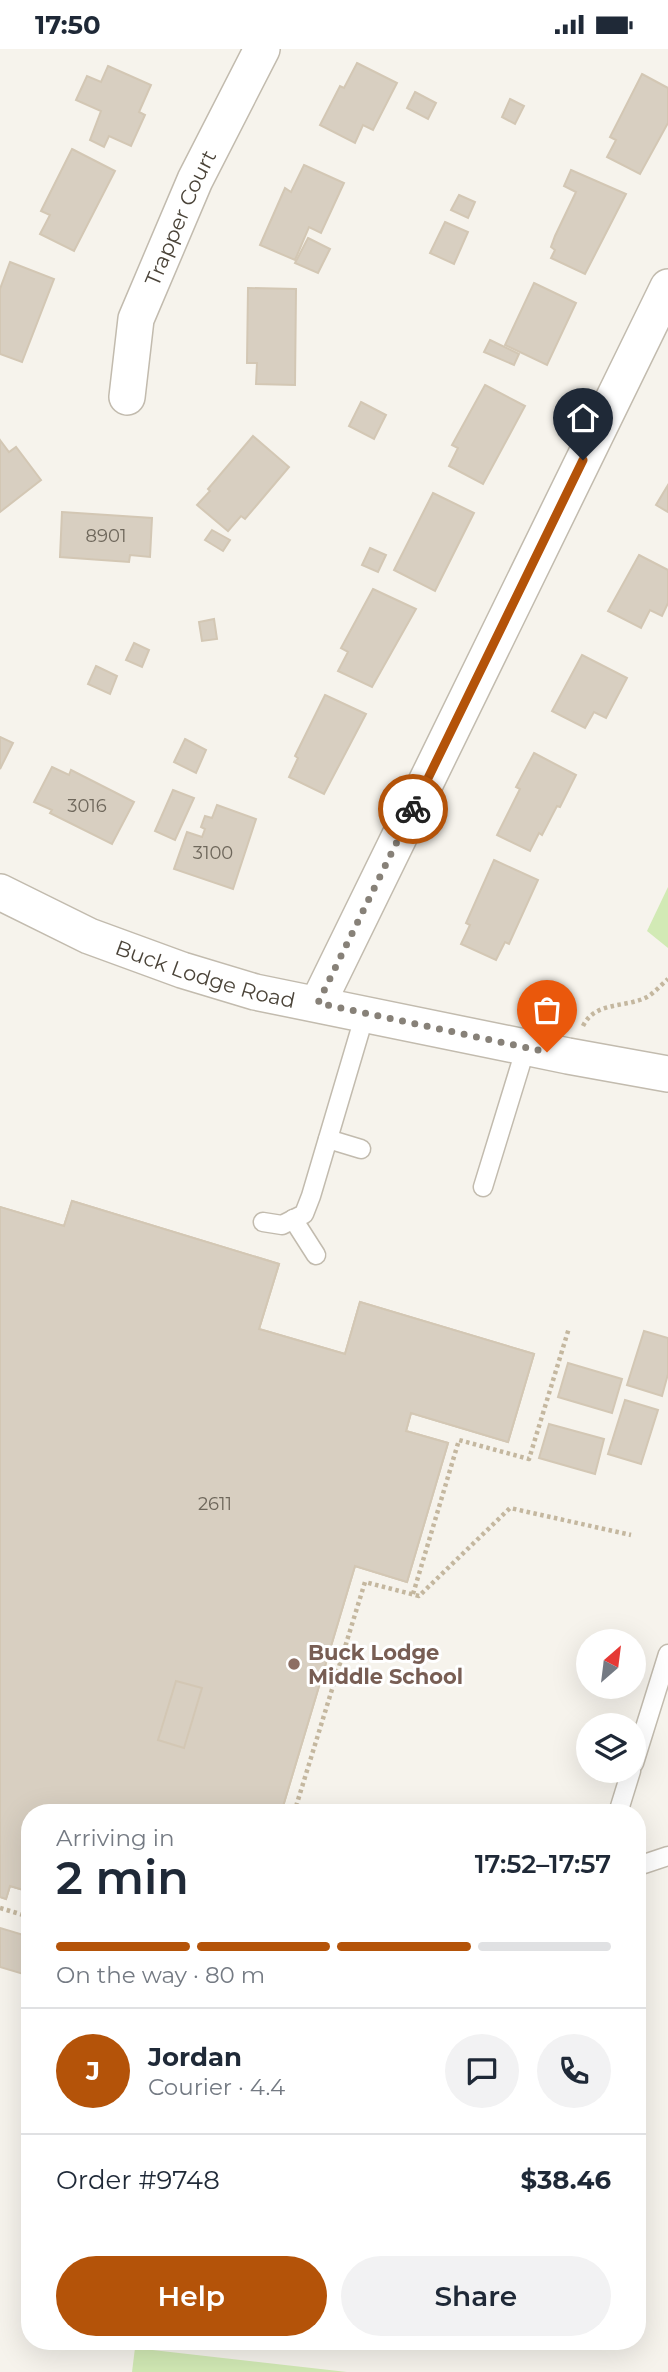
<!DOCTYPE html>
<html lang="en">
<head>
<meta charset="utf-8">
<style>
	:root { --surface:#fff; --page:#f2f2f3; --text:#1f2937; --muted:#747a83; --line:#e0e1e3; --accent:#b45309 }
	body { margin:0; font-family:Montserrat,sans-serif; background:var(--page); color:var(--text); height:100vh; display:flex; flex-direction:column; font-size:26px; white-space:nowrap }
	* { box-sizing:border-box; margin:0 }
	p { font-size:23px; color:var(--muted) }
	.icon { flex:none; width:38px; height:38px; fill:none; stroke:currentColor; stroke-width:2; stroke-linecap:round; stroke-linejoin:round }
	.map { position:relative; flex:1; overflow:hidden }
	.panel { position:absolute; left:21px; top:1755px; width:625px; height:546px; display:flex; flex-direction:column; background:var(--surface); border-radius:28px; box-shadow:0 7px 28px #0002 }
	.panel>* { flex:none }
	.needle { width:46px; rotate:28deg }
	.tools { position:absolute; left:576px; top:1580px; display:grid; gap:14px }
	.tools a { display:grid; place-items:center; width:70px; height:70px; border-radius:50%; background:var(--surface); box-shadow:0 7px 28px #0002; font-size:35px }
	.pin { position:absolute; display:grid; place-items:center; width:60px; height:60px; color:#fff; margin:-72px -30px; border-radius:50% 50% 50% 0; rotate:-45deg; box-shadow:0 0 7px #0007 }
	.pin .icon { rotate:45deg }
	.courier { position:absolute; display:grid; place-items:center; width:70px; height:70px; margin:-35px; border:5px solid #b45309; border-radius:50%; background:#fff; color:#222; box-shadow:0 2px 9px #0007 }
	.overview em { font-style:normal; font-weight:600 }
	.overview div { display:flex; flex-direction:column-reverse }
	.overview { display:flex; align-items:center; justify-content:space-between; height:119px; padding:0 35px }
	h1 { font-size:46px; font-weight:600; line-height:52px }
	.bar { display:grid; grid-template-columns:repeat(4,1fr); gap:10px 7px; align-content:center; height:84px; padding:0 35px }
	.bar i { height:9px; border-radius:5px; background:var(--line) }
	.bar .on { background:var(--accent) }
	.bar p { grid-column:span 4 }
	.line { display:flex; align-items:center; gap:18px; padding:0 35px; border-top:2px solid var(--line) }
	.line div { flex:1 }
	.round { display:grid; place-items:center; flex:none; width:74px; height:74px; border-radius:37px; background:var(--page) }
	.action { display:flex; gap:14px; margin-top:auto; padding:14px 35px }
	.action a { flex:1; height:80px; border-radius:42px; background:var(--accent); color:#fff; font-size:28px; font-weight:600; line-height:80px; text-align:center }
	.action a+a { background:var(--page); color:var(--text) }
	.status { display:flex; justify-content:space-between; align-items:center; height:49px; padding:0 35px; background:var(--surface); direction:ltr }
	.status svg { height:19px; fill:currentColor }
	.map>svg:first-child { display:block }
	.green { fill:#d2eab5 }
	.building { fill:#d8cfc1; stroke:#d3c7b4; stroke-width:2; fill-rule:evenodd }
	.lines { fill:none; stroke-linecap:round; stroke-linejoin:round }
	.lane-casing { stroke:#c2bbae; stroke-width:21 }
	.street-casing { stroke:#c2bbae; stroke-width:38 }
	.path { stroke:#c4b79f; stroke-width:4.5; stroke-dasharray:3.5 3.5; stroke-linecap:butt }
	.lane { stroke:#fff; stroke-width:18 }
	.street { stroke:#fff; stroke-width:35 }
	.done { stroke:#878178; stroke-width:7; stroke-dasharray:0 12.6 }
	.route { stroke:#b45309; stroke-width:9 }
	.education-dot { fill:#8d6e63; stroke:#fff; stroke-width:2.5 }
	.labels { text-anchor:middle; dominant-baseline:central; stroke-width:6; stroke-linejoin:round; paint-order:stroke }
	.number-label { font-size:18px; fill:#6e675b }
	.street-label { font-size:21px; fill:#4b4439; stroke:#fff }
	.education-label { font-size:21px; font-weight:bold; fill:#785e54; stroke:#fff; text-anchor:start }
</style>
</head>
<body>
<div class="status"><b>17:50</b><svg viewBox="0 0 49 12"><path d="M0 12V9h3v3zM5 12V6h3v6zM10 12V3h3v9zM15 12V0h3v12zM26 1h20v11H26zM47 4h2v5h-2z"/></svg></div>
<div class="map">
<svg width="668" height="2323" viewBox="0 0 668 2323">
	<rect width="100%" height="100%" fill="#f6f3ec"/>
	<g class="green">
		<polygon points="668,838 668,899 647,882"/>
		<polygon points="135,2299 347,2323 132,2323"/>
	</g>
	<g class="building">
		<polygon points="357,14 397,34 373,81 363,76 355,94 320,76 340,37 344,39"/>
		<polygon points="108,17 151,36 139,63 145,66 131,97 109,87 104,98 90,91 101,62 76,51 87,27 101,33"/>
		<polygon points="642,25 668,39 668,74 640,125 607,108 616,91 610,88"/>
		<polygon points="415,43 436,54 428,70 407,59"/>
		<polygon points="510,50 524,57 515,75 502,68"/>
		<polygon points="72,100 115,122 74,202 40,185 50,166 41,162"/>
		<polygon points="304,116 344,134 321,184 309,178 295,211 260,196 285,139 291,143"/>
		<polygon points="571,121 626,145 585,225 551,209 555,201 551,198 555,187 576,143 564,137"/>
		<polygon points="459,146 475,153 468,169 451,161"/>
		<polygon points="445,173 468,183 454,215 430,204"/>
		<polygon points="308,189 330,200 318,224 295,214"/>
		<polygon points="10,213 54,230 22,313 0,305 0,240"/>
		<polygon points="534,234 576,254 547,316 505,296"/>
		<polygon points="248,239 296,240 295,336 256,335 257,314 247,314"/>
		<polygon points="490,291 519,305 514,316 484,303"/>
		<polygon points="485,336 525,357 483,435 449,417 458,399 452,396"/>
		<polygon points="361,353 386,366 374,390 349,377"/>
		<polygon points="253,387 289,418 245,470 241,467 228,482 197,456 210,442 208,440"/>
		<polygon points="0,391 9,403 16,398 41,431 0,463"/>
		<polygon points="668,436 668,463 656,456"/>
		<polygon points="433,444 474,464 435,542 394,521"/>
		<polygon points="62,463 152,469 150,508 130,506 129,513 60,508"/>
		<polygon points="212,481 230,491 223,502 205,491"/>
		<polygon points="370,499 386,506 378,523 362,516"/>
		<polygon points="639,506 668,521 668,554 662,567 650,561 641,579 608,562"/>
		<polygon points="373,540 416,560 372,638 338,622 348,603 341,599"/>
		<polygon points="214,570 217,590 202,592 199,573"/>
		<polygon points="134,594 149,601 142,618 126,611"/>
		<polygon points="582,606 627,629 606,669 594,663 585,679 552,662"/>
		<polygon points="96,617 117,627 110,645 88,635"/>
		<polygon points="325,646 366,665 324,745 289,728 298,709 295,707"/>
		<polygon points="0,688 13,694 0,720"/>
		<polygon points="185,690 206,701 196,724 174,713"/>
		<polygon points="534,704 576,726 560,758 557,757 542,786 539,784 530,802 497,786 520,740 516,738"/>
		<polygon points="52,718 69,726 71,721 134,753 112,795 50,764 52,761 34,753"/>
		<polygon points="173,741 194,749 175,791 155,782"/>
		<polygon points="217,756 256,770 233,840 174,820 187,783 202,788 205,780 201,778 205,767 212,769"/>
		<polygon points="494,811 538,831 509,895 505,893 496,911 461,895 470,876 466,874"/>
		<path d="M72 1152 279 1215 259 1280 345 1305 360 1253 534 1305 508 1393 411 1364 406 1382 448 1394 407 1533 355 1517 281 1764H182L257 1509 199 1492 119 1764H30V1843L10 1837 6 1850 0 1848V1681L47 1695 116 1467 58 1450 0 1643V1158L64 1177ZM100 1176 242 1219 229 1262 87 1219ZM56 1282 211 1331 182 1426 26 1378Z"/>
		<polygon points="72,1152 279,1215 259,1280 345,1305 360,1253 534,1305 508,1393 411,1364 406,1382 448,1394 407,1533 355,1517 281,1764 30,1764 30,1843 10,1837 6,1850 0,1848 0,1158 64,1177"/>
		<polygon points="644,1282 668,1289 668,1325 662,1347 627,1336"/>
		<polygon points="568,1314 622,1330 612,1364 558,1348"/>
		<polygon points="625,1351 658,1361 641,1415 608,1405"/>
		<polygon points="549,1375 604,1390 595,1425 539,1409"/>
		<polygon points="176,1632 202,1639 184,1699 158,1691"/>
		<polygon points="0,1879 30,1888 30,1927 0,1918"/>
	</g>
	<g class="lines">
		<defs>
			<g id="lane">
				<polyline points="328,1090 361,1100"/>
				<polyline points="483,1138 526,998"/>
				<polyline points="293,1170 316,1206"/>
				<polyline points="263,1173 282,1176 304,1165 311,1147 365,965"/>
				<polyline points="634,1714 668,1605"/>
				<polyline points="618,1764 631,1722"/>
				<polyline points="637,1814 644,1815 668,1807"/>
			</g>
			<g id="street">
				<path id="s1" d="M127 348 136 270 195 131 262 0"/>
				<path id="s2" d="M0 843 89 887 182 921 255 943 568 1007 668 1025"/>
				<polyline points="318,954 668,238"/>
			</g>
		</defs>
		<use href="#lane" class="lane-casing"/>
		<use href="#street" class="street-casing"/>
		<g class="path">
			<path d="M583 977C595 952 626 959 647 948 654 944 661 936 668 930"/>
			<polyline points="413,1545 459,1391 529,1410 569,1279"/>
			<polyline points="294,1764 365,1533 419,1547 510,1459 631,1486"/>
			<polyline points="0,1859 30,1868"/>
		</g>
		<use href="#lane" class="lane"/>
		<use href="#street" class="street"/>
	</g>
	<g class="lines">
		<polyline class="done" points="413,760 318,954 547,1003"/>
		<polyline class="route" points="413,760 583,411"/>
	</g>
	<circle class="education-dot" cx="294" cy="1615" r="7"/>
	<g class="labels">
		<g class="number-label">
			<text x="106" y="487">8901</text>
			<text x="87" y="757">3016</text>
			<text x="213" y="804">3100</text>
			<text x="215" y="1455">2611</text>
		</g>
		<g class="street-label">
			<text stroke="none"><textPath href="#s1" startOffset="189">Trapper Court</textPath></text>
			<text stroke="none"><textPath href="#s2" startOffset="222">Buck Lodge Road</textPath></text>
		</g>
		<g class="education-label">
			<text x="308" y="1603">Buck Lodge<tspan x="308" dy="24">Middle School</tspan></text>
		</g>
	</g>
</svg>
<div class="tools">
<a><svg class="needle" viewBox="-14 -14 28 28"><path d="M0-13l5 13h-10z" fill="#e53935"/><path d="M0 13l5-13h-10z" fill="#747a83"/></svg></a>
<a><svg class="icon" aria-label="layers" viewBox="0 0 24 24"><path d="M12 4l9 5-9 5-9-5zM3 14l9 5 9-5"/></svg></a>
</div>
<div class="pin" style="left:547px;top:1003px;background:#ea580c"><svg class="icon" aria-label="bag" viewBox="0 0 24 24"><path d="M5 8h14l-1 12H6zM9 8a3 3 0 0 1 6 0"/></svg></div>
<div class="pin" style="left:583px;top:411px;background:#1f2937"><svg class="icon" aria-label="home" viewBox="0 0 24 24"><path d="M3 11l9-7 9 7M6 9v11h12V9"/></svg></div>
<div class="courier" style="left:413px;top:760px"><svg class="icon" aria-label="bike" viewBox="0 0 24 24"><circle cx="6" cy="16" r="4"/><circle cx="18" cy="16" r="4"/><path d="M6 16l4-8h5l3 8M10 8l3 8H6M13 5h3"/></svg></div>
<section class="panel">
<div class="overview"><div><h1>2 min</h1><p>Arriving in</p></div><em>17:52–17:57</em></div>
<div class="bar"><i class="on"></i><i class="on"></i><i class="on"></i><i></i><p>On the way · 80 m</p></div>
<div class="line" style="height:126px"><b class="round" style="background:var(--accent);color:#fff">J</b><div><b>Jordan</b><p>Courier · 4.4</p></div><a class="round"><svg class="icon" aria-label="chat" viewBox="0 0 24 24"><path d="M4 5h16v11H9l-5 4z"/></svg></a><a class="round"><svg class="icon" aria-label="phone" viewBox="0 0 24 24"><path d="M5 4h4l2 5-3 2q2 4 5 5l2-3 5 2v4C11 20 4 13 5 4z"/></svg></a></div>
<div class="line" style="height:91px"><div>Order #9748</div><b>$38.46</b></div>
<div class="action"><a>Help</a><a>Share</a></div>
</section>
</div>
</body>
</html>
